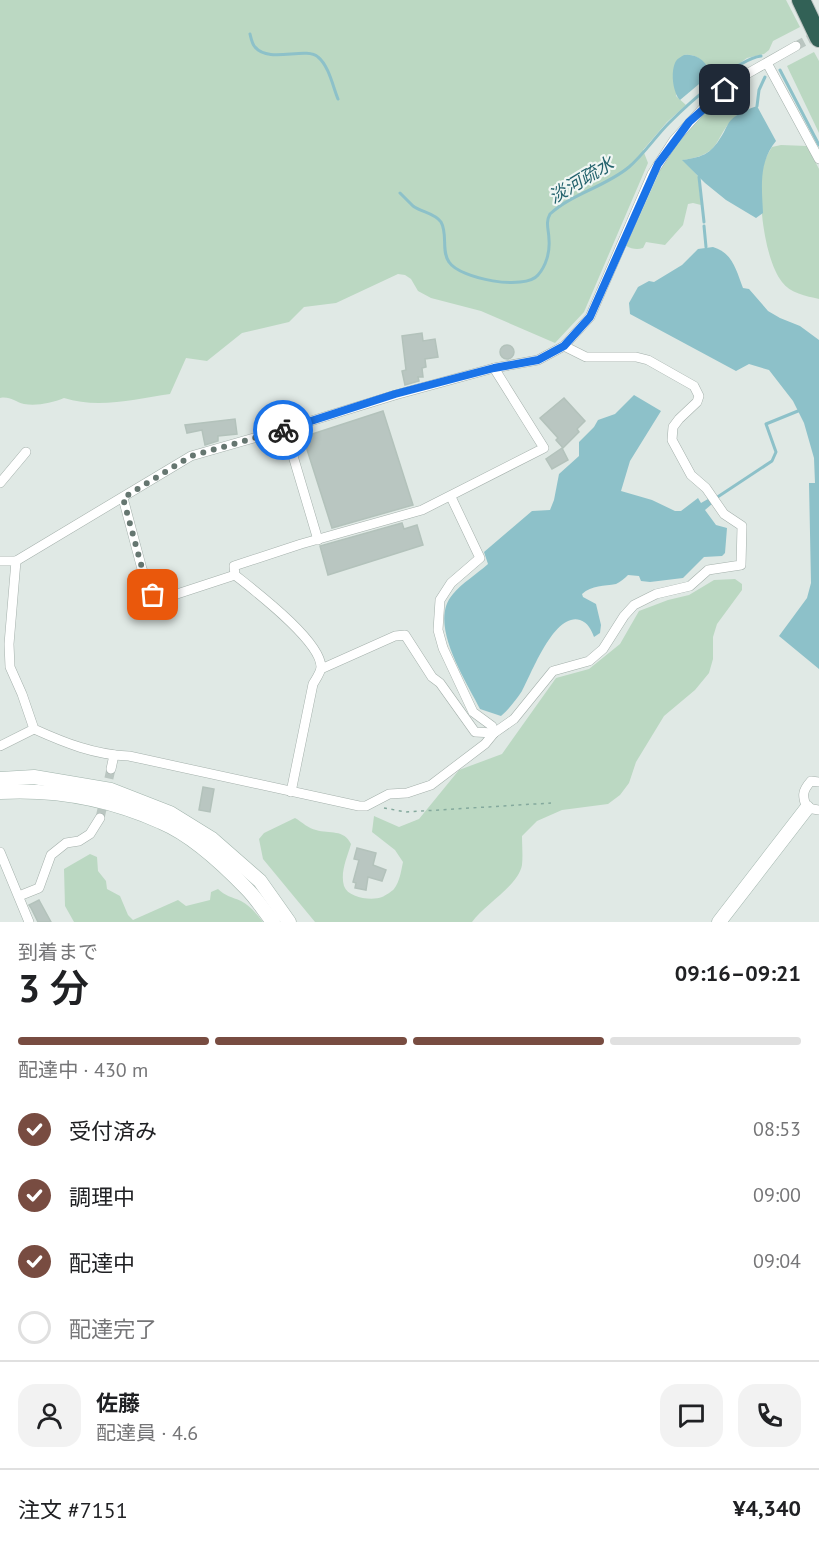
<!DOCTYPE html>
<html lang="ja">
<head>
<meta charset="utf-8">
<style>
	:root { --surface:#fff; --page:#f2f2f2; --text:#202124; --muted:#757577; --line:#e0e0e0; --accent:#784c41 }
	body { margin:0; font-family:"PT Sans","Noto Sans JP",sans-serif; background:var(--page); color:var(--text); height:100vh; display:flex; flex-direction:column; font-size:22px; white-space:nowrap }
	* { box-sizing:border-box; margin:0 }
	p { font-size:20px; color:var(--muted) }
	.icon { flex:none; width:33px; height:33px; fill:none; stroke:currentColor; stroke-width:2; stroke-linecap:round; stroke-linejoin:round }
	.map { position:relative; height:922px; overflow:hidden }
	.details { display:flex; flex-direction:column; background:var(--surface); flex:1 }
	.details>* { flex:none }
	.pin { position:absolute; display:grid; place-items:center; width:51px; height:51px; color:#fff; margin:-26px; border-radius:12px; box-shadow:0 3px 9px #0006 }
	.courier { position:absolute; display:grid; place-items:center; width:60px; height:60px; margin:-30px; border:4px solid #1a73e8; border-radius:50%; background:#fff; color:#222; box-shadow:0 2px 8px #0007 }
	.summary em { font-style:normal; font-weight:600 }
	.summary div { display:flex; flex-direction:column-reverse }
	.summary { display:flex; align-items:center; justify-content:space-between; height:102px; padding:0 18px }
	h1 { font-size:39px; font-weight:600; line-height:45px }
	.bar { display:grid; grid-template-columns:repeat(4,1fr); gap:9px 6px; align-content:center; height:72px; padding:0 18px }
	.bar i { height:8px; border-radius:4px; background:var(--line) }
	.bar .selected { background:var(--accent) }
	.bar p { grid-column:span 4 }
	.line { display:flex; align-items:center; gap:15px; padding:0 18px; border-top:2px solid var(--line) }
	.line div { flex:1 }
	.round { display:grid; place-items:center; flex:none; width:63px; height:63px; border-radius:18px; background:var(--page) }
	ol { padding:0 18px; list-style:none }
	li { display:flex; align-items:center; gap:18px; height:66px }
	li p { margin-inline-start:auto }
	li .icon { padding:6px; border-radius:50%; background:var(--accent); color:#fff; stroke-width:4 }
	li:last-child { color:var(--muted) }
	li i { width:33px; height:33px; border:3px solid var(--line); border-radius:50% }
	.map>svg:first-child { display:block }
	.green { fill:#bbd8c2 }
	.water { fill:#8dc1c9 }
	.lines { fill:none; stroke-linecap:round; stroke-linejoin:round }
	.stream { stroke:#8dc1c9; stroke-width:3 }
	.building { fill:#b9c6c1; stroke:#b3c2bb; stroke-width:1.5 }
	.street-tunnel { stroke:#bac6c1; stroke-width:9; stroke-dasharray:9 4.5; stroke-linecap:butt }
	.street-casing { stroke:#a4b0ab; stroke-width:10 }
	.secondary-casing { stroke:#a1b4ac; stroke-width:15 }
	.highway-casing { stroke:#bdc3c1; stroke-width:20 }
	.path { stroke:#84a99d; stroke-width:1.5; stroke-dasharray:3 4.5; stroke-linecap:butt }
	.street { stroke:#fff; stroke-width:9 }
	.secondary { stroke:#fff; stroke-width:14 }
	.highway { stroke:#326156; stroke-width:18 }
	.done { stroke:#657670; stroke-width:6; stroke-dasharray:0 10.8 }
	.route { stroke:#1a73e8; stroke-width:8 }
	.labels { text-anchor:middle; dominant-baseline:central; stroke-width:4.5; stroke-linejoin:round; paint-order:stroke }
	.water-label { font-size:18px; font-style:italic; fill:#24636d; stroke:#f0f6f3 }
</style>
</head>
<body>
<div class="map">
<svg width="819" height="922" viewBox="0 0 819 922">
	<rect width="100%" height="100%" fill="#e0e9e5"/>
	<g class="green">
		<path d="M0 0H786L800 27 773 41 769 50 764 54 747 58 715 81C706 69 703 53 684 55L676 96 686 105 667 122 643 150 648 163 584 312 555 343 481 311 431 298 418 291 411 279 405 275 398 274 336 303 304 307 289 322 242 333 207 361 186 358 170 394C136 399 98 409 64 398 52 403 37 406 24 404 15 402 10 396 0 398Z"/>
		<polygon points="814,52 819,61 819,133 787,66"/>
		<path d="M728 101 737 115C712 137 725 154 683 160L698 176 701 205 693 203 688 204 683 225 665 245 646 242 643 248C637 250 632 249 626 246L661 168 681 137 714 104 716 106Z"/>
		<path d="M781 145 807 146 819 169V299C806 296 790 293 782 282 764 259 757 196 763 168 764 160 768 154 772 147Z"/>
		<path d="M735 579 742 584V590L717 624 713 637V659L709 673 695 690 664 716 636 762 629 783 620 795 608 804 562 810 537 821 522 836C522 845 523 856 522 865 518 886 485 904 472 922H315L263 859 259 839 264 833 295 818C302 822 309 829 316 830 330 834 344 829 351 844 347 858 340 872 344 886 348 898 372 901 382 897 385 896 392 891 394 889 400 881 401 871 403 862L395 850 372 832 374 816 399 827 419 819 459 770 502 754 556 678 589 669 620 644 639 611 668 600 689 595 714 580Z"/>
		<path d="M90 854 97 857 98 871 106 881 107 889 120 896 128 915 133 920 178 900 186 906 210 900 211 892 218 889C225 896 232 897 241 901 250 906 257 914 263 922H74L65 906 64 869Z"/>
	</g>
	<g class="water">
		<path d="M684 55C697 53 707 62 711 74L680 100C673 93 670 71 676 61 678 58 681 57 684 55Z"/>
		<path d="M757 106 776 141C758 163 762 188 763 213L756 218 726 200 705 183 682 160C705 157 712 153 724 132 726 128 728 123 731 120 738 113 748 109 757 106Z"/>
		<path d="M713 247C733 253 736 270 743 288L749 289 768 311 780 318 800 326 819 340V669L779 636 807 598 811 583 809 483H815L814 458 804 423 793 401 769 370 749 364 736 371 630 314 629 303 638 287 649 281 654 282 682 265 698 249Z"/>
		<path d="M634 395 661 411 630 461 621 491 652 500 675 511H681L698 498 701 503 708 499 712 504 705 510 716 525 727 528 725 553 722 556 704 557 683 578 650 582 641 581 639 576 628 575C625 578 620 582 616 584 604 586 592 585 582 594L583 597 596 604 601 625 600 633 594 637C591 629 588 623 580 620 554 612 531 675 522 691 516 700 509 709 501 716L480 709C466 680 427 623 453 594 462 583 477 574 488 564L484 552 532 511 550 510 554 500 559 474 579 456V442L594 427 598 420 615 414Z"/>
	</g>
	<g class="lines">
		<g class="stream">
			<path d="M250 34C251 38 252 44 255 47 269 64 306 46 318 57 329 66 333 87 338 99"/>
			<polyline points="780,70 819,145"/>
			<polyline points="716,104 717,105 729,99 738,114"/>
			<polyline points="757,106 759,90 765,77"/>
			<polyline points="699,177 704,222"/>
			<path d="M400 193C404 197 409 202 413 206 421 212 435 213 441 222 448 234 441 251 449 262 460 279 525 291 538 275 546 266 550 252 549 240 549 230 545 223 550 214 573 193 605 187 629 167 644 154 655 137 669 123 687 105 737 59 761 56"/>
			<polyline points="704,226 706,247"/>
			<polyline points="710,502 772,461 776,452 766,424 798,411"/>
		</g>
	</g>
	<g class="building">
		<polygon points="422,333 423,341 435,339 438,357 425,359 426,367 422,368 423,377 418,377 419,381 405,385 402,371 406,370 402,336"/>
		<circle cx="507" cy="352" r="7"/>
		<polygon points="564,398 585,421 577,429 579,432 563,448 556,440 558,438 540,418"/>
		<polygon points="383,411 413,505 332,528 303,437"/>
		<polygon points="235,419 237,434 218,436 218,441 205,445 202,430 187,433 185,425"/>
		<polygon points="562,448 568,460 552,469 546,459"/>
		<polygon points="402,523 404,529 417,525 423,545 328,575 320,546"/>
		<polygon points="203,787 214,789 210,812 199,810"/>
		<polygon points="357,848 376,853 373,865 386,870 382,881 368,877 366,890 355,888 356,883 353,882 359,860 354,859"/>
		<polygon points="39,900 51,922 38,922 31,908 29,905"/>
	</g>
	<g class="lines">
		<g class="street-tunnel">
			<polyline points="796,46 819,34"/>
			<polyline points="100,818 111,769"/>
		</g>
		<defs>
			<g id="street">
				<polyline points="767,63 819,159"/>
				<polyline points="285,429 318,540"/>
				<polyline points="0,483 26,452"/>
				<polyline points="451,497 480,558 451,583 440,600 438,630 443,648 473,712 492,726 494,733"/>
				<polyline points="123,498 142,569 153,595 177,594 235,575"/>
				<polyline points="0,561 16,561 191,456 285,429 395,395 494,368 538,360 564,346 590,317 652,174 674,140 704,107 725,90 745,75 796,46"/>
				<path d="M16 561 9 644 10 667 22 694 34 729C65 743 95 755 129 756L359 806H366L389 794 407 793 431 785 485 744 494 733 514 719 553 671 589 661 603 649 624 616 634 605 656 594 690 586 708 570 741 565 742 526 724 514 706 488 691 475 672 440 673 427 679 419 697 402 699 396 694 386 648 360 636 357H586L564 346"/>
				<polyline points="321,669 395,636 405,635 432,677 440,683 475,732 494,733"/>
				<polyline points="0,746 34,729"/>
				<polyline points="111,769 114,755"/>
				<path d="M819 782 811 781C802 791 802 796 807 808L819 810"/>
				<path d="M291 792 313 684C316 679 321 672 321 667 321 641 255 591 235 575L234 566 301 544 422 510 544 448 494 368"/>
				<polyline points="0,852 29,922"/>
				<polyline points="19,896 39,888 51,855 66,843 79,841 90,834 100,818"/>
			</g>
			<g id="secondary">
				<polyline points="0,779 34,777 111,790 170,813 212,839 260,881 289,922"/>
				<path d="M0 792C55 789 110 799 161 822 192 835 224 865 247 889 257 899 264 911 273 922"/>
				<polyline points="719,922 807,808"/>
			</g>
			<polyline id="highway" points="801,0 819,38"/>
		</defs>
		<use href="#street" class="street-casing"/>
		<use href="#secondary" class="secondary-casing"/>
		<use href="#highway" class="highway-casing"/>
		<polyline class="path" points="384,808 406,812 551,803"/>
		<use href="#street" class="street"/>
		<use href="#secondary" class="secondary"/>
		<use href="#highway" class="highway"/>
	</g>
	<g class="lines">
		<polyline class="done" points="153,595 142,568 123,498 191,456 283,430"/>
		<polyline class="route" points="283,430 395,394 494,368 538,360 564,346 590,317 658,164 689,122 725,90"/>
	</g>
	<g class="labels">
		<g class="water-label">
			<text transform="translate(581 180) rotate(-31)">淡河疏水</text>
		</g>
	</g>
</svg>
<div class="pin" style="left:153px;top:595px;background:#ea580c"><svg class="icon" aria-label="bag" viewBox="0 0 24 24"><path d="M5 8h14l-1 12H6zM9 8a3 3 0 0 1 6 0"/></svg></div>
<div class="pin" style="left:725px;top:90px;background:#1f2937"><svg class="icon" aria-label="home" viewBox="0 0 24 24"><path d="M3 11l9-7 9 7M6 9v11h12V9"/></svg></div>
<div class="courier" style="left:283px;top:430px"><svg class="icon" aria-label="bike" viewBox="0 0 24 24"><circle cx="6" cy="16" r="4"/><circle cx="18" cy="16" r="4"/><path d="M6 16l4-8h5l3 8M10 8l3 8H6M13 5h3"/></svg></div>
</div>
<section class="details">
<div class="summary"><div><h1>3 分</h1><p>到着まで</p></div><em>09:16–09:21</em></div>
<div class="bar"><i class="selected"></i><i class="selected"></i><i class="selected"></i><i></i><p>配達中 · 430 m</p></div>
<ol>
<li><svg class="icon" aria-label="check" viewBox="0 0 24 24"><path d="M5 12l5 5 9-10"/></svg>受付済み<p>08:53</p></li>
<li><svg class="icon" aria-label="check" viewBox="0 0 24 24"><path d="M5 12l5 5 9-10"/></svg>調理中<p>09:00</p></li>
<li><svg class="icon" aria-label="check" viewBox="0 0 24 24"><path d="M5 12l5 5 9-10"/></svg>配達中<p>09:04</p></li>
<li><i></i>配達完了</li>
</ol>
<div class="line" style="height:108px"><a class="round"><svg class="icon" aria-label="person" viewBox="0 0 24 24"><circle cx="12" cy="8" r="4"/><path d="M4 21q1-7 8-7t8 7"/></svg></a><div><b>佐藤</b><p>配達員 · 4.6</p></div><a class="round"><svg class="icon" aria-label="chat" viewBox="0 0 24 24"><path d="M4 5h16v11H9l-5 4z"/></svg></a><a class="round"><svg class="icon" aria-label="phone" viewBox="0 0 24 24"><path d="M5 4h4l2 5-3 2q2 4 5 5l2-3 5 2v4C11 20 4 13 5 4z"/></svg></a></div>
<div class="line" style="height:78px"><div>注文 #7151</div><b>¥4,340</b></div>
</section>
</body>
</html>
